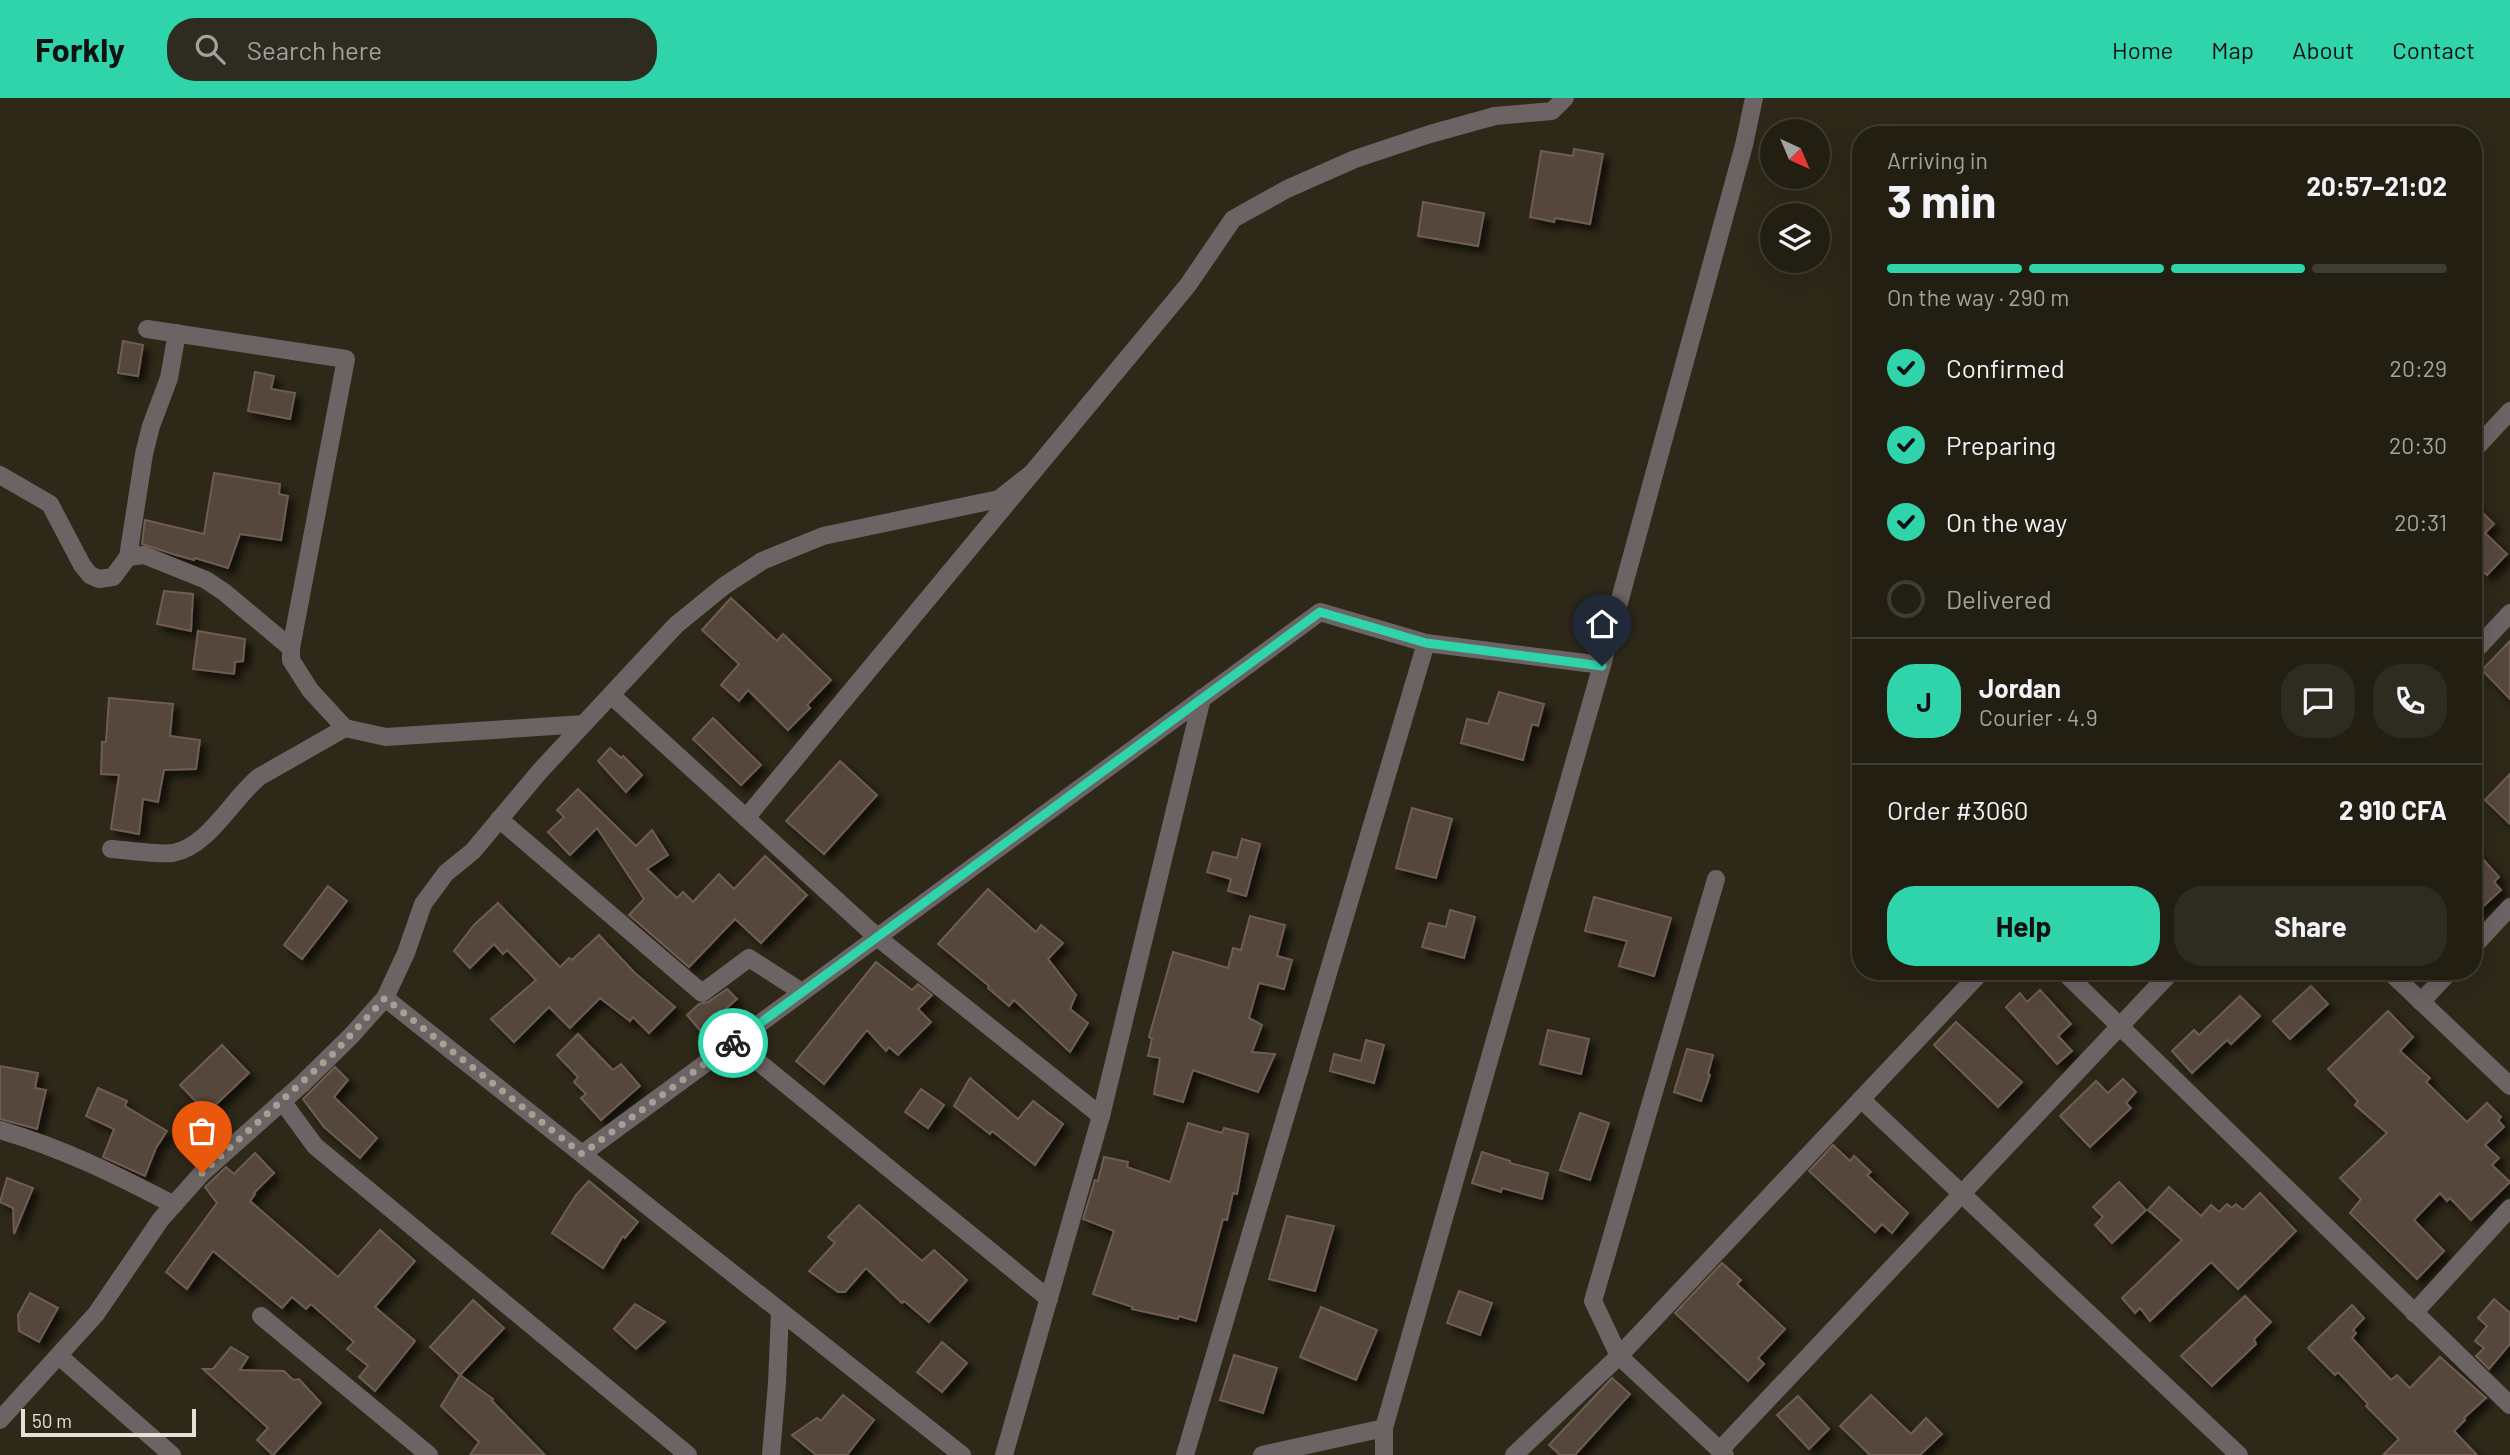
<!DOCTYPE html>
<html lang="en">
<head>
<meta charset="utf-8">
<style>
	:root { --surface:#221e12; --page:#2e2b20; --text:#f1f3f6; --muted:#a2a29f; --line:#3f3c32; --accent:#30d4aa }
	body { margin:0; font-family:Barlow,sans-serif; background:var(--page); color:var(--text); height:100vh; display:flex; flex-direction:column; font-size:26px; white-space:nowrap }
	* { box-sizing:border-box; margin:0 }
	p { font-size:23px; color:var(--muted) }
	.icon { flex:none; width:38px; height:38px; fill:none; stroke:currentColor; stroke-width:2; stroke-linecap:round; stroke-linejoin:round }
	.map { position:relative; flex:1; overflow:hidden }
	.side { position:absolute; left:1852px; top:28px; width:630px; height:854px; display:flex; flex-direction:column; background:var(--surface); border-radius:28px; box-shadow:0 7px 28px #0002,0 0 0 2px var(--line) }
	.side>* { flex:none }
	.needle { width:46px; rotate:136deg }
	.buttons { position:absolute; left:1760px; top:21px; display:grid; gap:14px }
	.buttons a { display:grid; place-items:center; width:70px; height:70px; border-radius:50%; background:var(--surface); box-shadow:0 7px 28px #0002,0 0 0 2px var(--line); font-size:35px }
	.scale { position:absolute; left:21px; bottom:18px; width:175px; box-sizing:border-box; padding-left:7px; border:4px solid #e4e1d7; border-top:0; font-size:19px; line-height:24px; white-space:nowrap; color:#e4e1d7; -webkit-text-stroke:5px #2d2818; paint-order:stroke }
	.pin { position:absolute; display:grid; place-items:center; width:60px; height:60px; color:#fff; margin:-72px -30px; border-radius:50% 50% 50% 0; rotate:-45deg; box-shadow:0 0 7px #0007 }
	.pin .icon { rotate:45deg }
	.courier { position:absolute; display:grid; place-items:center; width:70px; height:70px; margin:-35px; border:5px solid #30d4aa; border-radius:50%; background:#fff; color:#222; box-shadow:0 2px 9px #0007 }
	.head em { font-style:normal; font-weight:700 }
	.head div { display:flex; flex-direction:column-reverse }
	.head { display:flex; align-items:center; justify-content:space-between; height:119px; padding:0 35px }
	h1 { font-size:46px; font-weight:700; line-height:52px }
	.bar { display:grid; grid-template-columns:repeat(4,1fr); gap:10px 7px; align-content:center; height:84px; padding:0 35px }
	.bar i { height:9px; border-radius:5px; background:var(--line) }
	.bar .active { background:var(--accent) }
	.bar p { grid-column:span 4 }
	.line { display:flex; align-items:center; gap:18px; padding:0 35px; border-top:2px solid var(--line) }
	.line div { flex:1 }
	.round { display:grid; place-items:center; flex:none; width:74px; height:74px; border-radius:28px; background:var(--page) }
	ol { padding:0 35px; list-style:none }
	li { display:flex; align-items:center; gap:21px; height:77px }
	li p { margin-inline-start:auto }
	li .icon { padding:7px; border-radius:50%; background:var(--accent); color:#111; stroke-width:4 }
	li:last-child { color:var(--muted) }
	li i { width:38px; height:38px; border:4px solid var(--line); border-radius:50% }
	.action { display:flex; gap:14px; margin-top:auto; padding:14px 35px }
	.action a { flex:1; height:80px; border-radius:28px; background:var(--accent); color:#111; font-size:28px; font-weight:700; line-height:80px; text-align:center }
	.action a+a { background:var(--page); color:var(--text) }
	header { display:flex; align-items:center; gap:42px; box-sizing:border-box; height:98px; padding:0 35px; background:var(--accent); color:#111 }
	header strong { font-size:33px }
	nav { display:flex; gap:38px; margin-inline-start:auto; font-size:24px }
	.search { width:490px; height:63px; background:var(--page); display:flex; align-items:center; gap:18px; box-sizing:border-box; padding:0 24px; border-radius:28px; color:var(--muted); font-size:26px }
	.map>svg:first-child { display:block }
	.building { fill:#56463c; stroke:#6e5d53; stroke-width:2; filter:url(#shadow) }
	.lines { fill:none; stroke-linecap:round; stroke-linejoin:round }
	.minor { stroke:#6c6364; stroke-width:18 }
	.done { stroke:#a4a094; stroke-width:7; stroke-dasharray:0 12.6 }
	.route { stroke:#30d4aa; stroke-width:9 }
</style>
</head>
<body>
<header>
<strong>Forkly</strong>
<div class="search"><svg class="icon" aria-label="search" viewBox="0 0 24 24"><circle cx="10" cy="10" r="6"/><path d="M15 15l6 6"/></svg>Search here</div>
<nav><a>Home</a><a>Map</a><a>About</a><a>Contact</a></nav>
</header>
<div class="map">
<svg width="2510" height="1357" viewBox="0 0 2510 1357">
	<defs>
		<filter id="shadow"><feDropShadow dx="6" dy="6" stdDeviation="3.5" flood-color="#0009"/></filter>
	</defs>
	<rect width="100%" height="100%" fill="#2d2818"/>
	<g class="building">
		<polygon points="1574,51 1603,56 1590,126 1555,120 1554,124 1530,119 1541,53 1573,58"/>
		<polygon points="1423,104 1484,115 1478,148 1418,138"/>
		<polygon points="123,243 143,247 138,278 118,275"/>
		<polygon points="255,274 274,278 271,291 295,295 290,321 248,313"/>
		<polygon points="214,375 280,386 279,396 288,398 281,442 240,436 228,470 195,460 194,462 176,457 142,446 145,422 204,436"/>
		<polygon points="2473,405 2494,426 2485,435 2507,456 2487,477 2473,464"/>
		<polygon points="164,493 193,496 191,533 157,526"/>
		<polygon points="731,500 777,543 783,536 831,582 807,607 810,610 788,632 748,592 739,603 721,587 739,566 702,532"/>
		<polygon points="198,533 245,541 243,563 235,564 234,576 193,571"/>
		<polygon points="2510,543 2510,601 2482,572"/>
		<polygon points="1499,594 1544,606 1538,628 1532,626 1523,662 1461,645 1467,621 1488,626"/>
		<polygon points="109,600 173,606 170,638 200,642 196,671 164,672 158,704 143,701 139,736 111,731 119,677 101,676 102,644 106,644"/>
		<polygon points="713,620 761,667 741,687 693,641"/>
		<polygon points="610,650 621,660 623,658 642,677 626,694 598,663"/>
		<polygon points="840,663 877,697 824,756 786,723"/>
		<polygon points="2510,676 2510,726 2485,702"/>
		<polygon points="578,691 636,748 652,732 668,757 647,771 677,800 683,794 693,804 719,776 734,791 765,758 807,797 761,845 735,821 689,869 629,817 644,801 597,730 570,757 548,734 564,719 557,712"/>
		<polygon points="1412,710 1452,721 1436,780 1396,770"/>
		<polygon points="1242,741 1260,746 1246,798 1228,793 1231,781 1207,774 1213,754 1237,760"/>
		<polygon points="2473,750 2499,779 2494,784 2501,792 2473,818"/>
		<polygon points="328,788 347,803 302,861 284,847"/>
		<polygon points="988,791 1036,834 1041,827 1063,845 1048,861 1076,897 1070,911 1088,925 1070,954 1014,902 1009,908 988,890 989,888 938,846"/>
		<polygon points="1594,799 1671,820 1654,878 1619,868 1627,843 1585,833"/>
		<polygon points="498,805 560,869 569,860 572,862 599,837 635,875 675,909 649,935 633,919 630,923 600,900 570,930 549,909 514,944 491,921 536,882 507,852 503,856 494,846 470,870 454,853 474,827"/>
		<polygon points="1450,812 1475,819 1464,860 1422,849 1429,825 1446,829"/>
		<polygon points="1250,818 1285,827 1277,858 1292,862 1284,891 1259,885 1249,920 1262,927 1252,954 1275,956 1258,994 1193,972 1183,1004 1154,996 1160,960 1148,958 1152,941 1149,939 1173,854 1228,870 1233,850 1241,852"/>
		<polygon points="876,864 912,892 918,886 932,897 918,911 931,924 898,957 889,949 886,953 867,932 824,986 796,963"/>
		<polygon points="2311,888 2328,906 2290,941 2273,923"/>
		<polygon points="727,891 737,901 720,916 728,926 709,943 687,917 699,906 708,904"/>
		<polygon points="2040,892 2071,926 2058,938 2072,953 2057,966 2006,909 2020,895 2027,904"/>
		<polygon points="2240,898 2260,918 2231,946 2227,942 2192,975 2172,953 2194,932 2199,937"/>
		<polygon points="2388,913 2413,939 2400,953 2430,980 2426,984 2467,1024 2487,1005 2501,1019 2498,1022 2504,1029 2485,1047 2499,1060 2492,1067 2510,1084 2471,1122 2450,1100 2447,1103 2440,1095 2414,1122 2444,1153 2417,1181 2350,1115 2361,1101 2340,1080 2387,1035 2355,1007 2358,1003 2328,971"/>
		<polygon points="1956,924 2022,984 1998,1009 1934,947"/>
		<polygon points="1548,932 1589,941 1581,976 1540,966"/>
		<polygon points="578,936 613,972 621,966 640,988 601,1022 581,1000 586,996 574,984 578,979 557,957"/>
		<polygon points="1366,942 1384,947 1374,985 1330,973 1334,956 1361,963"/>
		<polygon points="222,947 249,975 207,1015 180,987"/>
		<polygon points="1687,951 1713,957 1708,976 1710,977 1701,1003 1674,994"/>
		<polygon points="0,968 38,975 35,990 46,992 37,1031 0,1021"/>
		<polygon points="335,969 348,982 334,999 377,1040 360,1060 324,1029 303,1001"/>
		<polygon points="970,980 1018,1021 1033,1003 1063,1026 1035,1067 992,1033 990,1036 954,1008"/>
		<polygon points="2123,981 2136,994 2126,1005 2131,1010 2090,1049 2060,1018 2096,983 2108,995"/>
		<polygon points="98,990 127,1003 125,1008 167,1033 156,1050 145,1078 103,1059 114,1031 86,1018"/>
		<polygon points="921,991 944,1007 928,1030 905,1014"/>
		<polygon points="1580,1015 1609,1025 1590,1082 1560,1072"/>
		<polygon points="1188,1025 1222,1035 1224,1030 1248,1036 1237,1096 1233,1095 1227,1122 1223,1121 1196,1223 1179,1218 1178,1221 1132,1211 1133,1209 1093,1196 1114,1133 1083,1121 1095,1082 1098,1083 1104,1059 1128,1064 1127,1069 1170,1084"/>
		<polygon points="1833,1047 1850,1063 1854,1058 1871,1074 1867,1077 1908,1115 1892,1135 1882,1126 1875,1134 1809,1073"/>
		<polygon points="1482,1054 1510,1063 1510,1065 1548,1075 1542,1101 1502,1090 1501,1094 1472,1085"/>
		<polygon points="255,1055 274,1075 254,1095 255,1096 250,1103 338,1179 380,1132 415,1163 375,1209 415,1243 375,1293 359,1279 368,1268 347,1251 354,1244 311,1206 306,1211 292,1199 282,1210 213,1153 187,1191 166,1174 217,1105 205,1089 226,1069 234,1076"/>
		<polygon points="7,1080 33,1090 14,1136 13,1110 0,1104"/>
		<polygon points="589,1083 638,1124 625,1140 623,1138 603,1170 552,1135 576,1097"/>
		<polygon points="2119,1084 2146,1112 2112,1145 2095,1127 2103,1119 2093,1109"/>
		<polygon points="2169,1089 2201,1118 2211,1107 2219,1114 2227,1106 2232,1110 2236,1106 2243,1112 2260,1095 2296,1133 2238,1191 2211,1164 2150,1223 2140,1210 2135,1215 2122,1200 2182,1142 2148,1112"/>
		<polygon points="859,1107 922,1163 934,1152 967,1182 929,1224 904,1203 902,1205 866,1170 845,1194 838,1194 809,1173 835,1145 828,1139"/>
		<polygon points="1287,1118 1334,1128 1315,1193 1269,1181"/>
		<polygon points="1722,1165 1741,1182 1737,1186 1785,1231 1758,1260 1764,1266 1748,1283 1675,1215"/>
		<polygon points="1459,1193 1492,1205 1480,1237 1447,1225"/>
		<polygon points="30,1195 58,1210 39,1244 19,1233 18,1217"/>
		<polygon points="2245,1198 2271,1224 2254,1241 2256,1246 2212,1288 2181,1258"/>
		<polygon points="2494,1201 2510,1215 2510,1246 2489,1271 2476,1258 2484,1250 2475,1243 2487,1228 2478,1220"/>
		<polygon points="473,1202 504,1230 460,1277 430,1249"/>
		<polygon points="635,1206 665,1224 636,1251 614,1231"/>
		<polygon points="2352,1207 2364,1220 2353,1232 2356,1235 2352,1240 2391,1282 2397,1277 2410,1290 2440,1259 2486,1300 2464,1320 2465,1322 2454,1333 2477,1357 2383,1357 2399,1341 2366,1308 2368,1306 2338,1274 2335,1277 2308,1250"/>
		<polygon points="1321,1209 1377,1232 1356,1282 1300,1259"/>
		<polygon points="942,1244 967,1265 942,1294 917,1274"/>
		<polygon points="231,1249 248,1259 240,1272 284,1273 293,1282 299,1281 321,1305 273,1357 257,1342 268,1330 203,1271 213,1271"/>
		<polygon points="1234,1257 1277,1270 1263,1315 1220,1302"/>
		<polygon points="460,1277 493,1301 492,1303 545,1357 470,1357 479,1344 441,1308"/>
		<polygon points="1612,1280 1630,1296 1575,1357 1560,1357 1549,1347"/>
		<polygon points="843,1297 874,1322 847,1357 816,1357 792,1337 817,1320 821,1323"/>
		<polygon points="1871,1297 1911,1336 1926,1320 1942,1336 1920,1357 1870,1357 1840,1328"/>
		<polygon points="1798,1298 1829,1331 1809,1351 1777,1317"/>
	</g>
	<g class="lines">
		<g class="minor">
			<polyline points="147,231 346,261 291,550 291,562 310,592 345,630 386,639 584,626"/>
			<polyline points="177,235 169,280 151,328 144,356 128,459 144,457 206,482 224,494 291,550"/>
			<polyline points="2473,353 2510,313"/>
			<polyline points="0,377 50,406 82,467 90,477 99,481 113,479 128,459"/>
			<polyline points="2473,555 2510,515"/>
			<polyline points="611,597 877,839 1101,1018"/>
			<polyline points="746,720 1188,187 1233,121 1287,91 1355,61 1430,36 1495,18 1552,13 1565,0"/>
			<polyline points="499,721 702,895 749,860 802,894"/>
			<path d="M111 751C129 752 156 757 173 755 208 749 232 701 259 679L345 630"/>
			<polyline points="1716,781 1593,1203 1619,1258 1725,1357"/>
			<polyline points="2473,849 2510,809"/>
			<polyline points="2063,873 2510,1307"/>
			<polyline points="2389,873 2510,988"/>
			<polyline points="385,900 962,1357"/>
			<polyline points="2421,904 2450,873"/>
			<polyline points="734,944 1049,1201"/>
			<polyline points="1861,1001 2239,1357"/>
			<polyline points="282,1003 315,1048 688,1357"/>
			<path d="M0 1032C62 1050 117 1077 174 1107"/>
			<polyline points="582,1056 1320,514 1426,545 1602,567"/>
			<polyline points="2414,1215 2510,1110"/>
			<polyline points="261,1218 429,1357"/>
			<polyline points="59,1258 172,1357"/>
			<polyline points="0,1322 96,1216 161,1121 202,1075 302,986 351,938 385,900 406,855 423,806 446,775 473,753 540,673 676,527 724,488 762,463 823,438 999,401 1032,375"/>
			<polyline points="1720,1352 2172,873"/>
			<polyline points="771,1357 777,1285 780,1214"/>
			<polyline points="1004,1357 1101,1018 1202,600"/>
			<polyline points="1185,1357 1426,545"/>
			<polyline points="1262,1357 1384,1330"/>
			<polyline points="1384,1357 1384,1330 1602,567 1744,47 1754,0"/>
			<polyline points="1514,1357 1619,1258 1982,873"/>
		</g>
	</g>
	<g class="lines">
		<polyline class="done" points="202,1075 335,954 385,900 582,1056 733,945"/>
		<polyline class="route" points="733,945 1320,514 1426,545 1602,568"/>
	</g>
</svg>
<div class="buttons">
<a><svg class="needle" viewBox="-14 -14 28 28"><path d="M0-13l5 13h-10z" fill="#e53935"/><path d="M0 13l5-13h-10z" fill="#a2a29f"/></svg></a>
<a><svg class="icon" aria-label="layers" viewBox="0 0 24 24"><path d="M12 4l9 5-9 5-9-5zM3 14l9 5 9-5"/></svg></a>
</div>
<div class="scale">50 m</div>
<div class="pin" style="left:202px;top:1075px;background:#ea580c"><svg class="icon" aria-label="bag" viewBox="0 0 24 24"><path d="M5 8h14l-1 12H6zM9 8a3 3 0 0 1 6 0"/></svg></div>
<div class="pin" style="left:1602px;top:568px;background:#1f2937"><svg class="icon" aria-label="home" viewBox="0 0 24 24"><path d="M3 11l9-7 9 7M6 9v11h12V9"/></svg></div>
<div class="courier" style="left:733px;top:945px"><svg class="icon" aria-label="bike" viewBox="0 0 24 24"><circle cx="6" cy="16" r="4"/><circle cx="18" cy="16" r="4"/><path d="M6 16l4-8h5l3 8M10 8l3 8H6M13 5h3"/></svg></div>
<section class="side">
<div class="head"><div><h1>3 min</h1><p>Arriving in</p></div><em>20:57–21:02</em></div>
<div class="bar"><i class="active"></i><i class="active"></i><i class="active"></i><i></i><p>On the way · 290 m</p></div>
<ol>
<li><svg class="icon" aria-label="check" viewBox="0 0 24 24"><path d="M5 12l5 5 9-10"/></svg>Confirmed<p>20:29</p></li>
<li><svg class="icon" aria-label="check" viewBox="0 0 24 24"><path d="M5 12l5 5 9-10"/></svg>Preparing<p>20:30</p></li>
<li><svg class="icon" aria-label="check" viewBox="0 0 24 24"><path d="M5 12l5 5 9-10"/></svg>On the way<p>20:31</p></li>
<li><i></i>Delivered</li>
</ol>
<div class="line" style="height:126px"><b class="round" style="background:var(--accent);color:#111">J</b><div><b>Jordan</b><p>Courier · 4.9</p></div><a class="round"><svg class="icon" aria-label="chat" viewBox="0 0 24 24"><path d="M4 5h16v11H9l-5 4z"/></svg></a><a class="round"><svg class="icon" aria-label="phone" viewBox="0 0 24 24"><path d="M5 4h4l2 5-3 2q2 4 5 5l2-3 5 2v4C11 20 4 13 5 4z"/></svg></a></div>
<div class="line" style="height:91px"><div>Order #3060</div><b>2 910 CFA</b></div>
<div class="action"><a>Help</a><a>Share</a></div>
</section>
</div>
</body>
</html>
